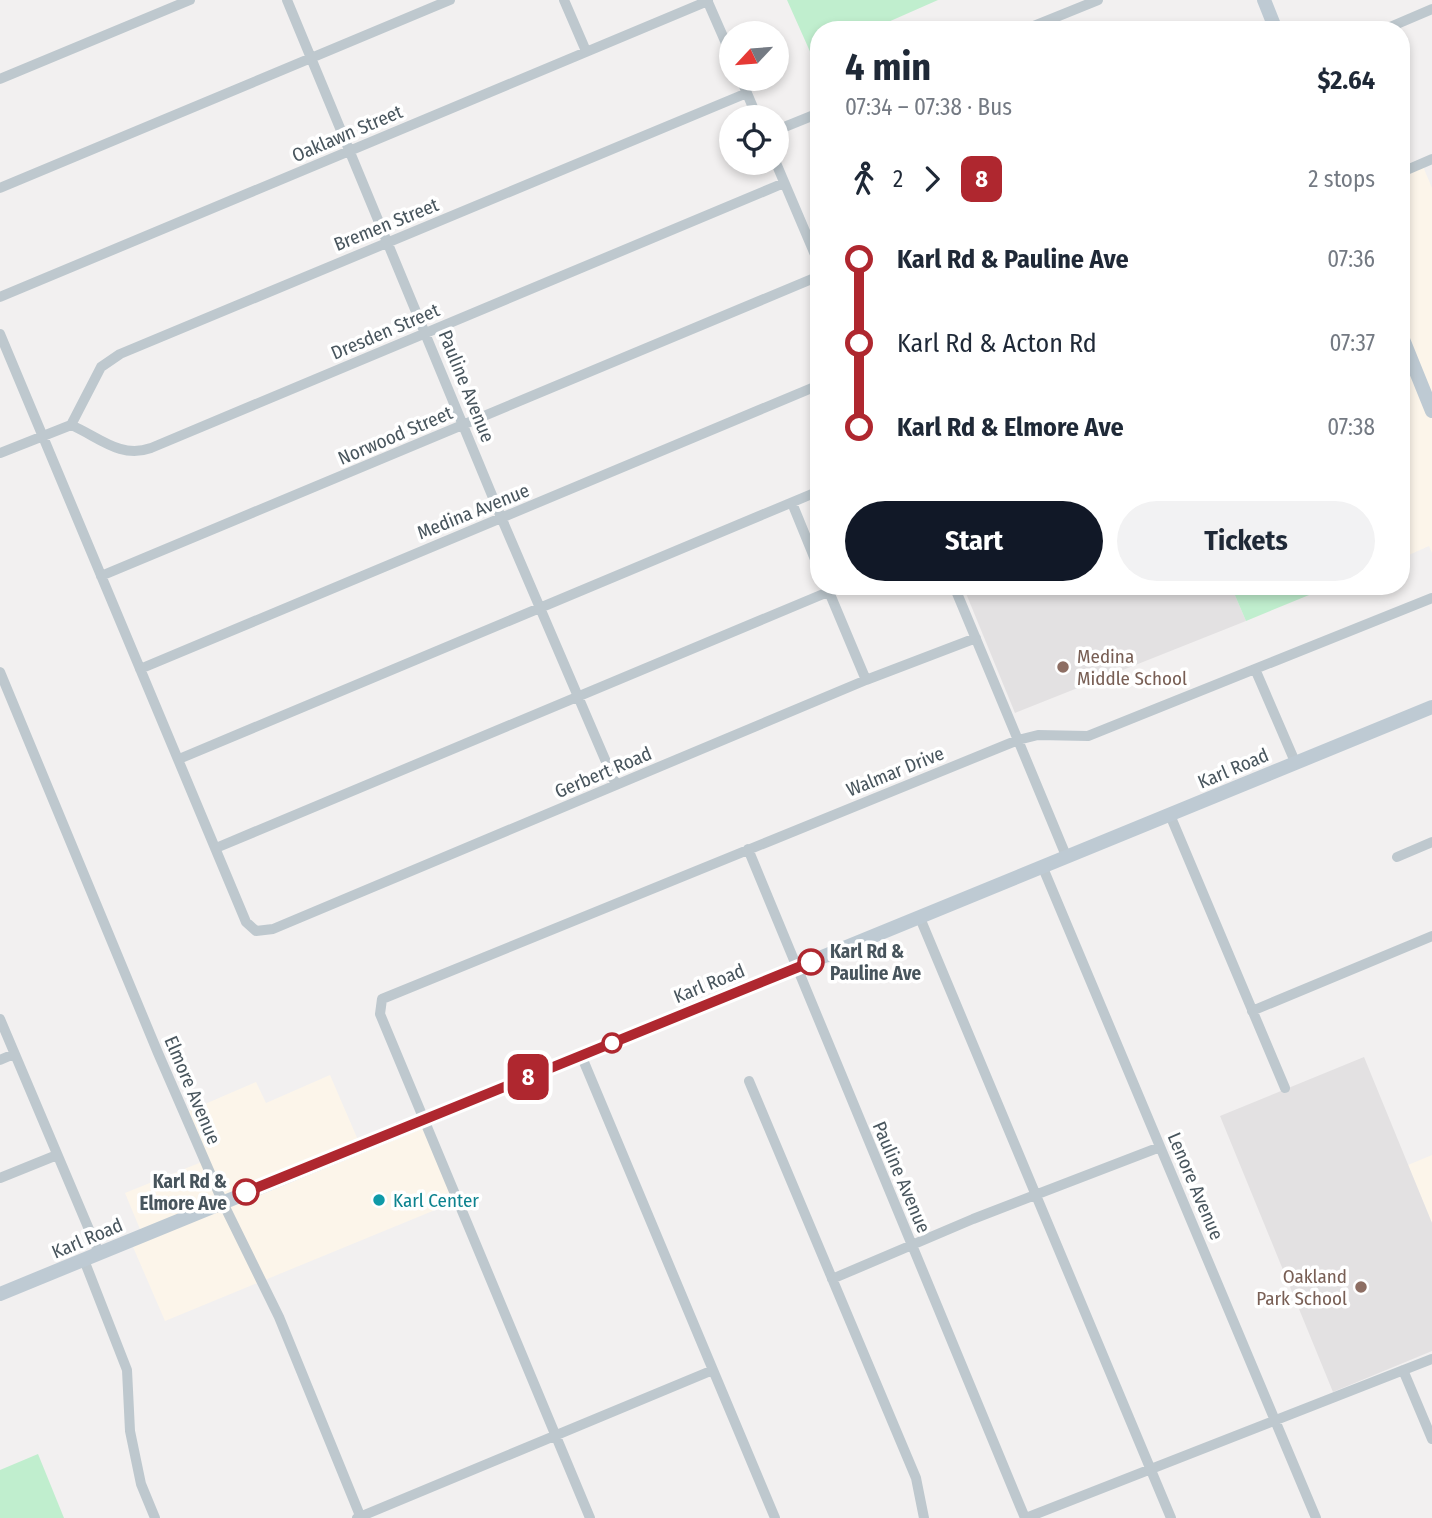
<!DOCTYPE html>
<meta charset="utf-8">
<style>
:root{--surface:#fff;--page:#f2f2f3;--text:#1f2937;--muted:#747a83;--accent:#111827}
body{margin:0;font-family:"Fira Sans Condensed",sans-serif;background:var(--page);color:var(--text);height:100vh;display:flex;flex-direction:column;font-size:26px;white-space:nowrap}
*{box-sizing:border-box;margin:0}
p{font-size:23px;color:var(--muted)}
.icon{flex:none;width:38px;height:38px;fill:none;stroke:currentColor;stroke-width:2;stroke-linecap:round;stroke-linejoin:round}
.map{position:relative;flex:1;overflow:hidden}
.side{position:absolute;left:810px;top:21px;width:600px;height:574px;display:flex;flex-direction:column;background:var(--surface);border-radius:28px;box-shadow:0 4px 10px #0003}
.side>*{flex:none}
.badge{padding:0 14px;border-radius:10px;font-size:24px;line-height:46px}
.needle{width:46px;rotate:244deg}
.tools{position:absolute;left:719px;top:21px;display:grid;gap:14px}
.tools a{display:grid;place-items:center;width:70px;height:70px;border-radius:50%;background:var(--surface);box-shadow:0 4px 10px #0003;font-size:35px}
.map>.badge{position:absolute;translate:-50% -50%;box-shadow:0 0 0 4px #fff}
.legs{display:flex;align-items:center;gap:10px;height:77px;padding:0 35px;font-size:23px}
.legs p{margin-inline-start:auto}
.summary{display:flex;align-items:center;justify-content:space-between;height:119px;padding:0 35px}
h1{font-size:38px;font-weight:700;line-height:52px}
.primary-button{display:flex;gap:14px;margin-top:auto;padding:14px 35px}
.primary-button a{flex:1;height:80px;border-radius:42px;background:var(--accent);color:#fff;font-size:28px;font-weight:700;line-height:80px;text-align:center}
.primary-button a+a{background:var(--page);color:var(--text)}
ul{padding:0 35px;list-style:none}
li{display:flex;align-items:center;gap:24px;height:84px;font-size:26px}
li i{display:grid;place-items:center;width:10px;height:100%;margin:0 9px;background:currentColor}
li i::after{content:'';width:18px;height:18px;margin:-9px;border:5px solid;border-radius:50%;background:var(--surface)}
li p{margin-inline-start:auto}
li:first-child i{background:linear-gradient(#0000 50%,currentColor 0)}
li:last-child i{background:linear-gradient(currentColor 50%,#0000 0)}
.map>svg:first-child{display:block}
.commercial{fill:#fcf5ea}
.education{fill:#e3e1e2}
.green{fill:#c0eece}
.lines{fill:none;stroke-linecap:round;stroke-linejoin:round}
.minor{stroke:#bec8ce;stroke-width:10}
.secondary{stroke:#becad3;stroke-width:14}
.line-1-casing{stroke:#fff;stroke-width:16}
.line-1{stroke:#af272f;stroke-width:10}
.education-dot{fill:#8d6e63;stroke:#fff;stroke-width:2.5}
.stop-1-dot{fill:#fff;stroke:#af272f;stroke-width:3.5}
.culture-dot{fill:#0f9aa8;stroke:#fff;stroke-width:2.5}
.labels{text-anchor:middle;stroke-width:7;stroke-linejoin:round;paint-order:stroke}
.street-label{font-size:19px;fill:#48555d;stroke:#fff}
.education-label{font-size:19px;fill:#785e54;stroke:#fff;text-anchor:start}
.stop-label{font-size:19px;font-weight:bold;fill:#48555d;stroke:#fff;text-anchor:start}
.culture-label{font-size:19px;fill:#0d838f;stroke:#fff;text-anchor:start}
</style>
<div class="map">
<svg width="1432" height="1518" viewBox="0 0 1432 1518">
<rect width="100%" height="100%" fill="#f2f0f0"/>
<path class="commercial" d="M1422 164 1432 188V553L1429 546 1402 558V172Z
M330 1075 361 1147 424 1120 457 1201 165 1321 130 1240 142 1234 125 1193 204 1161 184 1113 256 1082 266 1103Z
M1432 1155V1223L1408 1165Z"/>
<path class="education" d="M963 586H1231L1246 621 1015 713Z
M1364 1057 1432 1223V1351L1333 1392 1220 1116Z"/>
<path class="green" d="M787 0H938L870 30H819V52L812 56Z
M1231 586H1331L1246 621Z
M38 1454 64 1518H0V1470Z"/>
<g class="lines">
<path class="minor" d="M287 0 501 517 616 785
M564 0 586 51
M707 0 732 57
M1024 30 1098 0
M1383 30 1432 9
M0 79 190 0
M741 79 757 117
M777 130 819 113
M776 163 819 264
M1402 172 1432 159
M0 188 450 0
M0 297 708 1
M0 334 246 922 256 931 273 929 866 680 976 638
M71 425 101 367 120 354 747 93
M0 453 71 425C99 437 120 459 151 448L784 183
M792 503 819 569
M101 576 819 276
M954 586 1067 858
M827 587 866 680
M140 669 819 385
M1255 669 1296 764
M0 672 158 1053 224 1205 279 1317 361 1518
M179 759 819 491
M1170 815 1285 1088
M216 848 828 592
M748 849 1025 1518
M1397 857 1432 842
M1043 868 1316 1518
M920 918 1171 1518
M1252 1011 1432 936
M0 1019 99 1253
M581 1055 775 1518
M0 1060 14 1054
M749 1081 916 1478 924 1518
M0 1178 57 1155
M84 1260 127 1370 130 1431 141 1484 155 1518
M832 1279 973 1219 1160 1147
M1403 1370 1432 1439
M357 1518 713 1370
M590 1518 380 1014 382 999 1018 740 1038 735 1088 736 1432 598
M1026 1518 1432 1359"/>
<path class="secondary" d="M1264 0 1276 30
M1402 337 1432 411
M0 1294 1432 707"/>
</g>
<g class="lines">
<defs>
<path id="line-1" d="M246 1192 811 962"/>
</defs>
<use href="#line-1" class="line-1-casing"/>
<use href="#line-1" class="line-1"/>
</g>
<g class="education-dot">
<circle cx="1063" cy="667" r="7"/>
<circle cx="1361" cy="1287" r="7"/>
</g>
<g class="stop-1-dot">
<circle cx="811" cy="962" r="12"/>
<circle cx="612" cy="1043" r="9"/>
<circle cx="246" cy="1192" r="12"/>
</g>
<circle class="culture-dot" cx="379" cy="1200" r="7"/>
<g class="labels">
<g class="street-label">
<text transform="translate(347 133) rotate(-23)" y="7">Oaklawn Street</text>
<text transform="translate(386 224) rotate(-22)" y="7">Bremen Street</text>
<text transform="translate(385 331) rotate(-23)" y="7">Dresden Street</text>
<text transform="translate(467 386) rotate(68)" y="7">Pauline Avenue</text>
<text transform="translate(395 435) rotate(-23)" y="7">Norwood Street</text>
<text transform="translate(473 511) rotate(-22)" y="7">Medina Avenue</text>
<text transform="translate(1233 768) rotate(-23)" y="7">Karl Road</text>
<text transform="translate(895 771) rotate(-22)" y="7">Walmar Drive</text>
<text transform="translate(603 772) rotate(-23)" y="7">Gerbert Road</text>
<text transform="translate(709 983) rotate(-22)" y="7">Karl Road</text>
<text transform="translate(193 1090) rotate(67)" y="7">Elmore Avenue</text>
<text transform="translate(902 1177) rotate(67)" y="7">Pauline Avenue</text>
<text transform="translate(1196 1186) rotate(67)" y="7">Lenore Avenue</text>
<text transform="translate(87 1238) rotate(-23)" y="7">Karl Road</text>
</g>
<g class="education-label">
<text x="1077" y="663">Medina<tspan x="1077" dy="22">Middle School</tspan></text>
<text x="1347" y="1283" text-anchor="end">Oakland<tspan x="1347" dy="22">Park School</tspan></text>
</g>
<g class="stop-label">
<text x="830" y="958">Karl Rd &amp;<tspan x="830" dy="22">Pauline Ave</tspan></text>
<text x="227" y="1188" text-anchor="end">Karl Rd &amp;<tspan x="227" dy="22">Elmore Ave</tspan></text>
</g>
<g class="culture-label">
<text x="393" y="1207">Karl Center</text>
</g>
</g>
</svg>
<div class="tools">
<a><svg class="needle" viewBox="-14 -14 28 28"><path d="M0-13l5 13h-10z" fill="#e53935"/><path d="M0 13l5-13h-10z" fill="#747a83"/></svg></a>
<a><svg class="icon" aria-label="locate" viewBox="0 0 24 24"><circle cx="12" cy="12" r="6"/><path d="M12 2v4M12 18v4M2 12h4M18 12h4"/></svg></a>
</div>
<b class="badge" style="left:528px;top:1077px;background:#af272f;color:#fff">8</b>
<section class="side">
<div class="summary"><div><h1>4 min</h1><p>07:34 – 07:38 · Bus</p></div><b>$2.64</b></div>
<div class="legs"><svg class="icon" aria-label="walk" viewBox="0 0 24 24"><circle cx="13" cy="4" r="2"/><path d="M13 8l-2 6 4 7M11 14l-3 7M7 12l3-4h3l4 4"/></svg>2<svg class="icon" aria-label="forward" viewBox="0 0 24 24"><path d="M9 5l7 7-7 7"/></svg><b class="badge" style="background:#af272f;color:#fff">8</b><p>2 stops</p></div>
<ul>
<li><i style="color:#af272f"></i><b>Karl Rd &amp; Pauline Ave</b><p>07:36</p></li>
<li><i style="color:#af272f"></i><span>Karl Rd &amp; Acton Rd</span><p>07:37</p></li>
<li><i style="color:#af272f"></i><b>Karl Rd &amp; Elmore Ave</b><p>07:38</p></li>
</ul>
<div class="primary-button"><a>Start</a><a>Tickets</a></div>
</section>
</div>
